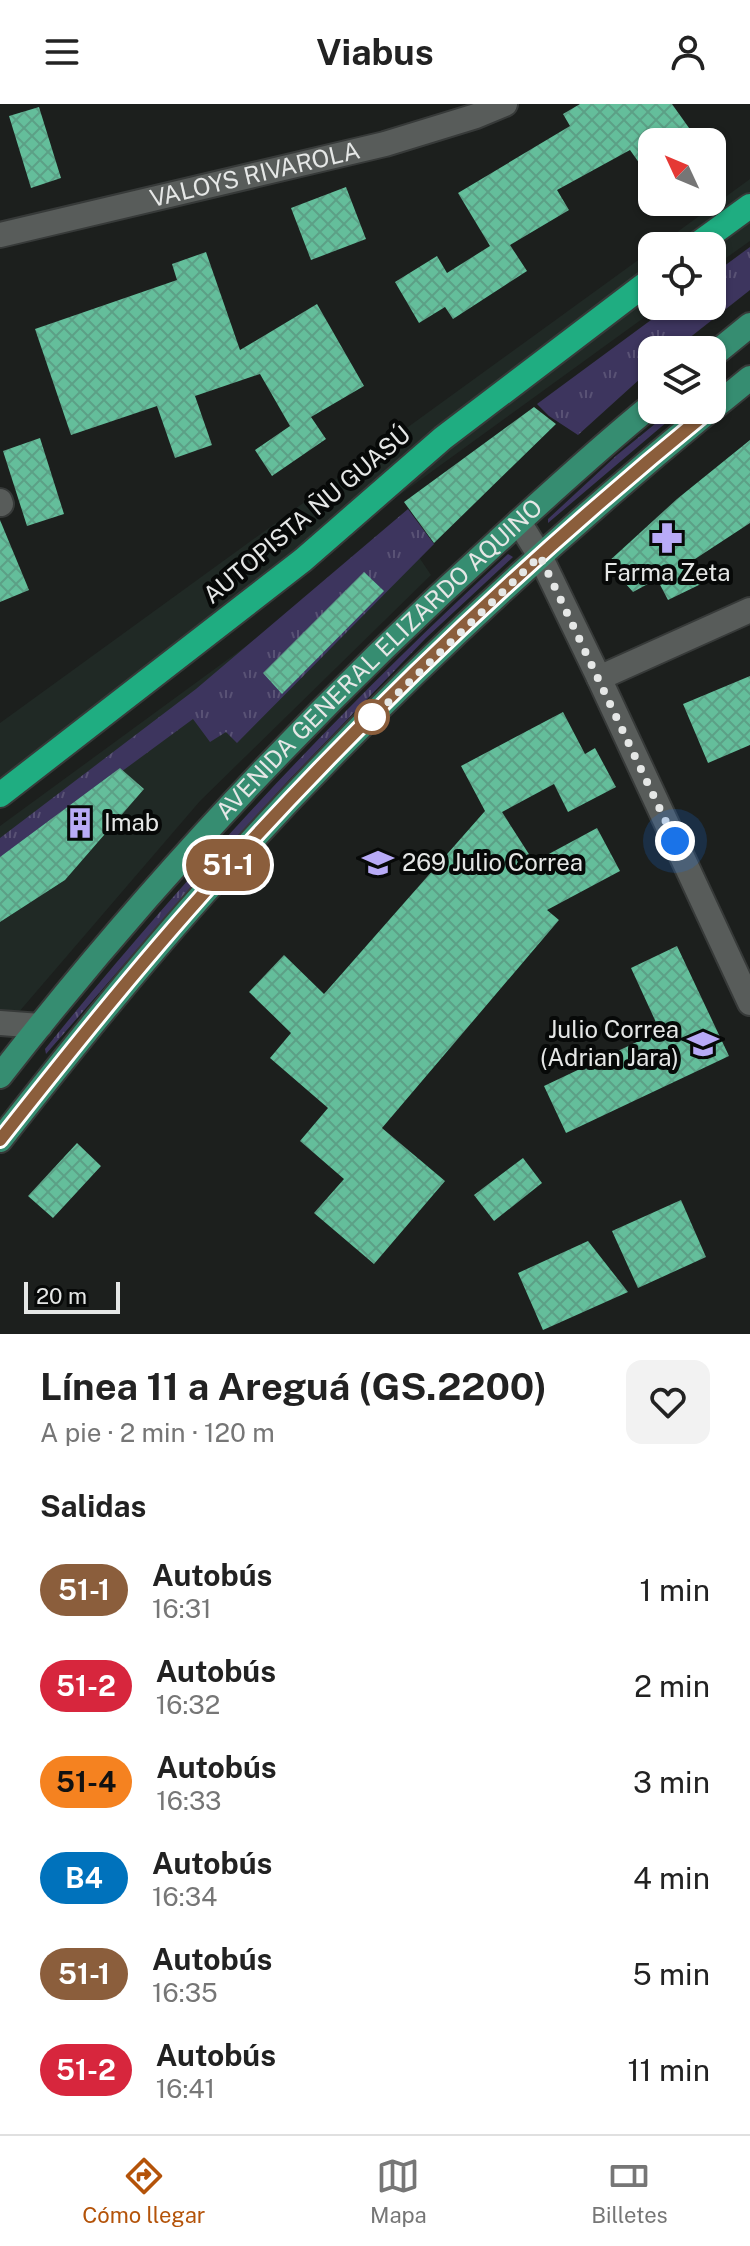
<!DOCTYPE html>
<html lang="es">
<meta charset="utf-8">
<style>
:root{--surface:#fff;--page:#f2f2f2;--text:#222;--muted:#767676;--line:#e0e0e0;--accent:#b45309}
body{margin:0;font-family:"Public Sans",sans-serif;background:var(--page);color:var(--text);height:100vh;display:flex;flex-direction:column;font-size:30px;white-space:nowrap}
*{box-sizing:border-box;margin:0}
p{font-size:26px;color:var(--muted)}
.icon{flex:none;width:44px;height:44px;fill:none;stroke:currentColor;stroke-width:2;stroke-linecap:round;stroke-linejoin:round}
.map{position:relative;height:1230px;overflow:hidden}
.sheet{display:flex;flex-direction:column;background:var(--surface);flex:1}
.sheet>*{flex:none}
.badge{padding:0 16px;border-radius:26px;font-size:28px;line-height:52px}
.needle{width:52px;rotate:314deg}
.controls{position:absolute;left:638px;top:24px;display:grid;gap:16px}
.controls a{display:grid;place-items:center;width:88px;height:88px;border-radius:16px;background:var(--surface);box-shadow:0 2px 6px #0004;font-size:40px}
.scale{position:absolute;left:24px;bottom:20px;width:96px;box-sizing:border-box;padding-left:8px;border:4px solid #e5e7e6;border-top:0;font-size:22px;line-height:28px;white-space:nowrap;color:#e5e7e6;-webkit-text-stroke:6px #070908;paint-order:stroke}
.you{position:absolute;width:40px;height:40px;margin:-20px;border:6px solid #fff;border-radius:50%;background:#1a73e8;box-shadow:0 0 0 12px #1a73e833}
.map>.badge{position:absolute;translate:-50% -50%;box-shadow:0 0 0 4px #fff}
h2{padding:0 40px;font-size:30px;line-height:72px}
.round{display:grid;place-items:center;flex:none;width:84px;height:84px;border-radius:16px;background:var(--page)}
.headline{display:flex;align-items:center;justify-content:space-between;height:136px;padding:0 40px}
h1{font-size:38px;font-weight:700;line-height:60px}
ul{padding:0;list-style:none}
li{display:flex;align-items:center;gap:24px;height:96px;padding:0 40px}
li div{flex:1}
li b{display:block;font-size:30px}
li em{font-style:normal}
li .badge{min-width:88px;font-weight:700;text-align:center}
header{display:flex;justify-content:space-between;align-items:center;height:104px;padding:0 40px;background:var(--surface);font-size:36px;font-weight:700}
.dock{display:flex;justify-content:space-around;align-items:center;height:112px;border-top:2px solid var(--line);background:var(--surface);font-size:22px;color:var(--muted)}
.dock a{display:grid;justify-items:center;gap:4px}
.dock .selected{color:var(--accent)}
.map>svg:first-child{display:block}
.built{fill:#202925}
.grass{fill:url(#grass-tufts)}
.building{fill:url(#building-cross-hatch)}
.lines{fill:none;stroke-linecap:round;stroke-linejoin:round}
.minor-casing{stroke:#373a39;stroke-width:28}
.major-casing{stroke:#373a39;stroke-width:28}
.highway-casing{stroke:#373a39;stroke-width:28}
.minor{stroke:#585c5a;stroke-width:24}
.major{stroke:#368d71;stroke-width:24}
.highway{stroke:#1fad81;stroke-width:24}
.line-casing{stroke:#fff;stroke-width:18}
.line{stroke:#8b5e3c;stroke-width:12}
.walk{stroke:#e5e7e6;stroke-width:8;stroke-dasharray:0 14.4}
.stop-dot{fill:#fff;stroke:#8b5e3c;stroke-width:4}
.labels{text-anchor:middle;stroke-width:8;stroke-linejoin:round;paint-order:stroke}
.street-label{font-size:24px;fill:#e5e7e6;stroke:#070908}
.poi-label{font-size:24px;fill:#e5e7e6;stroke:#070908;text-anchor:start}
</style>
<header><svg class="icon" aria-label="menu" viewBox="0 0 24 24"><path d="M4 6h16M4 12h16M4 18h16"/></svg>Viabus<svg class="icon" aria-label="person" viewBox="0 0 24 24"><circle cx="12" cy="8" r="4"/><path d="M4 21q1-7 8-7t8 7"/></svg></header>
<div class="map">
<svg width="750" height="1230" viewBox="0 0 750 1230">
<defs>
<pattern id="grass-tufts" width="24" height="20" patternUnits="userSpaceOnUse" patternTransform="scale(2)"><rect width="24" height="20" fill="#3d355e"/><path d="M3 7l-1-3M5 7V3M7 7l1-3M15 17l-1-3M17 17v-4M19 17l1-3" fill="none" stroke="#595275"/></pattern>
<pattern id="building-cross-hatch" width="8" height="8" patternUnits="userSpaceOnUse" patternTransform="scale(2)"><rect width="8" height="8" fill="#64be9b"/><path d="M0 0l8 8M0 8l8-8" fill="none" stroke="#5ca086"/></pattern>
</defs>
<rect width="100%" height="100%" fill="#1c1f1d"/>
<path class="built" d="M750 75V137L712 164V142H658Z
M652 146V202H660L0 681V619Z
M402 428 431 471 200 697 0 930V722Z"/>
<path class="grass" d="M750 143V186L674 246H652V264L578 331 549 312 537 300 670 202H712V171Z
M672 306H681L548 419V415L617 351Z
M408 405 434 440 237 639 226 628 210 638 193 615 0 757V734L196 585Z
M508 450 513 453 426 534 288 677 199 774 46 950 45 945C187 769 342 603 508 450Z"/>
<path class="building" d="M580 0H672L699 38H652V77L630 46 557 86 569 106 510 141 527 167 453 215 445 203 419 219 395 178 437 152 447 169 490 142 458 89 570 22 563 10Z
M39 3 61 74 31 84 9 12Z
M346 83 366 135 311 156 291 104Z
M206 148 240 246 317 200 364 282 311 313 326 335 272 372 255 346 290 322 260 270 195 292 212 341 175 354 157 302 71 331 35 225 177 176 172 160Z
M534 303 556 320 434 439 404 398Z
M40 334 64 410 27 422 3 347Z
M750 336V419L692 457 703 479 668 496 657 475 633 488 607 459 677 395Z
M0 416 29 486 0 498Z
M364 468 384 487 282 590 263 569Z
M750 572V641L708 659 683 600Z
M563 608 585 650 595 644 616 683 568 708 554 680 502 708 534 758 597 724 620 767 547 806 559 816 382 1024 445 1077 374 1160 314 1109 344 1075 300 1037 328 1004 270 954 291 929 249 888 284 851 324 890 485 707 461 662Z
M120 664 144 685 65 776 0 818V753Z
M677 842 729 952 566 1029 544 982 660 927 631 864Z
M77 1039 101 1062 53 1114 28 1092Z
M523 1054 542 1079 494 1117 474 1091Z
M681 1096 706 1153 638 1184 612 1127Z
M588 1137 628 1188 543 1226 518 1169Z"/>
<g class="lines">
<defs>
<g id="minor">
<path id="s1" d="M0 131 385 40 476 12 505 0"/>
<path d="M0 397 1 400"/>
<path d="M519 418 540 452 599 574 750 899"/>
<path d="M599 574 750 506"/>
<path d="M0 919 40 922"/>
</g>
<g id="major">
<path d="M712 252 750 221"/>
<path d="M712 305 750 274"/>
<path id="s2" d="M0 972C150 779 317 602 498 437 548 391 599 344 652 301"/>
<path d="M0 1036C74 942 151 846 232 758 379 596 541 445 710 306"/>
</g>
<path id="highway" d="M695 142 750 102
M0 691 303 456 443 334 652 175"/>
</defs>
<use href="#minor" class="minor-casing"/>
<use href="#major" class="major-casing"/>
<use href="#highway" class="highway-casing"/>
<use href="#minor" class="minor"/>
<use href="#major" class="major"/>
<use href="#highway" class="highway"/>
</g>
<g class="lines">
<defs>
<path id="line" d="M0 1036C74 942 151 846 232 758 379 596 541 444 710 306"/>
</defs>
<use href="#line" class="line-casing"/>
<use href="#line" class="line"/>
<path class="walk" d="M372 613 365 621 540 452 675 737"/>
</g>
<defs>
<symbol id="pharmacy-bare" viewBox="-9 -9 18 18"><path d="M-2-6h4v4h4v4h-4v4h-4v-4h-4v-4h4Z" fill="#b8abf7" stroke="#070908" stroke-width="2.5" paint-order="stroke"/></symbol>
<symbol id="building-bare" viewBox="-9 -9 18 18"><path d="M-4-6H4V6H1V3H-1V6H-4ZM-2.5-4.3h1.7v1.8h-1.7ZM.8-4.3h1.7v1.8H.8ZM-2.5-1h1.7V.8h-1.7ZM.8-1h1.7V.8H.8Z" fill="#b8abf7" stroke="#070908" stroke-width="2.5" paint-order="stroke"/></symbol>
<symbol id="school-bare" viewBox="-9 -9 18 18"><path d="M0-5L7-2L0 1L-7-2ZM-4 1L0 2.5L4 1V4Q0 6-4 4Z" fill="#b8abf7" stroke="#070908" stroke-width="2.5" paint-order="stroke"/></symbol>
</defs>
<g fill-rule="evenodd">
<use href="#pharmacy-bare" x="645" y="412" width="44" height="44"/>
<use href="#building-bare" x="58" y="697" width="44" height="44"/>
<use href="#school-bare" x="356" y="737" width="44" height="44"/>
<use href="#school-bare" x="681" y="918" width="44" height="44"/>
</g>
<circle class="stop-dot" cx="372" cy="613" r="16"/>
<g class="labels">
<g class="street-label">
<text dy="8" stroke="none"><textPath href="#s1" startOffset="262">VALOYS RIVAROLA</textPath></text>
<text transform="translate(307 411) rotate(-40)" y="8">AUTOPISTA ÑU GUASÚ</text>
<text dy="8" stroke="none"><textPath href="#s2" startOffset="564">AVENIDA GENERAL ELIZARDO AQUINO</textPath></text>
</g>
<g class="poi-label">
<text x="667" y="477" text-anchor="middle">Farma Zeta</text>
<text x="104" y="727">Imab</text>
<text x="402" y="767">269 Julio Correa</text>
<text x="679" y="934" text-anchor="end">Julio Correa<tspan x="679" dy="28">(Adrian Jara)</tspan></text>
</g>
</g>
</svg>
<div class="controls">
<a><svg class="needle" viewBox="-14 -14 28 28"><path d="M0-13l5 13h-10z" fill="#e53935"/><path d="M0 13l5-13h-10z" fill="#767676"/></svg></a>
<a><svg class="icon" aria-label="locate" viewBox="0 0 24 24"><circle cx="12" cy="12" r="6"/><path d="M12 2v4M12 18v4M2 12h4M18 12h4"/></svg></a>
<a><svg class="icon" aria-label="layers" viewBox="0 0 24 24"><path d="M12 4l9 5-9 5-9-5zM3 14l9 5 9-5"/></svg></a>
</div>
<div class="scale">20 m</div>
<div class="you" style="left:675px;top:737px"></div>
<b class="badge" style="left:228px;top:761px;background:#8b5e3c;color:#fff">51-1</b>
</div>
<section class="sheet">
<div class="headline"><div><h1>Línea 11 a Areguá (GS.2200)</h1><p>A pie · 2 min · 120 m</p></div><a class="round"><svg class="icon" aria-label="heart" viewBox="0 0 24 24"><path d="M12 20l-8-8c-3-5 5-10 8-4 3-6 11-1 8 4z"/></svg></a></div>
<h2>Salidas</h2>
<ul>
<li><span class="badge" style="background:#8b5e3c;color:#fff">51-1</span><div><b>Autobús</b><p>16:31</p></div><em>1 min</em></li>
<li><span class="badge" style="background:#d7263d;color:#fff">51-2</span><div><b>Autobús</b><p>16:32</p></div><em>2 min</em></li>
<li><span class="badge" style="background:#f58220;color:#111">51-4</span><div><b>Autobús</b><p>16:33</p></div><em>3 min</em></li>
<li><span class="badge" style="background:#0072bc;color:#fff">B4</span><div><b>Autobús</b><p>16:34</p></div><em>4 min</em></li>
<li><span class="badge" style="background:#8b5e3c;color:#fff">51-1</span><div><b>Autobús</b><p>16:35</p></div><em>5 min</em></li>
<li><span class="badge" style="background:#d7263d;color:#fff">51-2</span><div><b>Autobús</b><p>16:41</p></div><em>11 min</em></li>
</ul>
</section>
<nav class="dock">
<a class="selected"><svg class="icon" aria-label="directions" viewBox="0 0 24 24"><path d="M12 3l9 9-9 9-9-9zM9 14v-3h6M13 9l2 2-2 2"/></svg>Cómo llegar</a>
<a><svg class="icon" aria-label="map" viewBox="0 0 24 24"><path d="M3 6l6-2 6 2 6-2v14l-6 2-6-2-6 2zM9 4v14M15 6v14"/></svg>Mapa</a>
<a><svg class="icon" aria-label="tickets" viewBox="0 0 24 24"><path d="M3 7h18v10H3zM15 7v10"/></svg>Billetes</a>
</nav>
